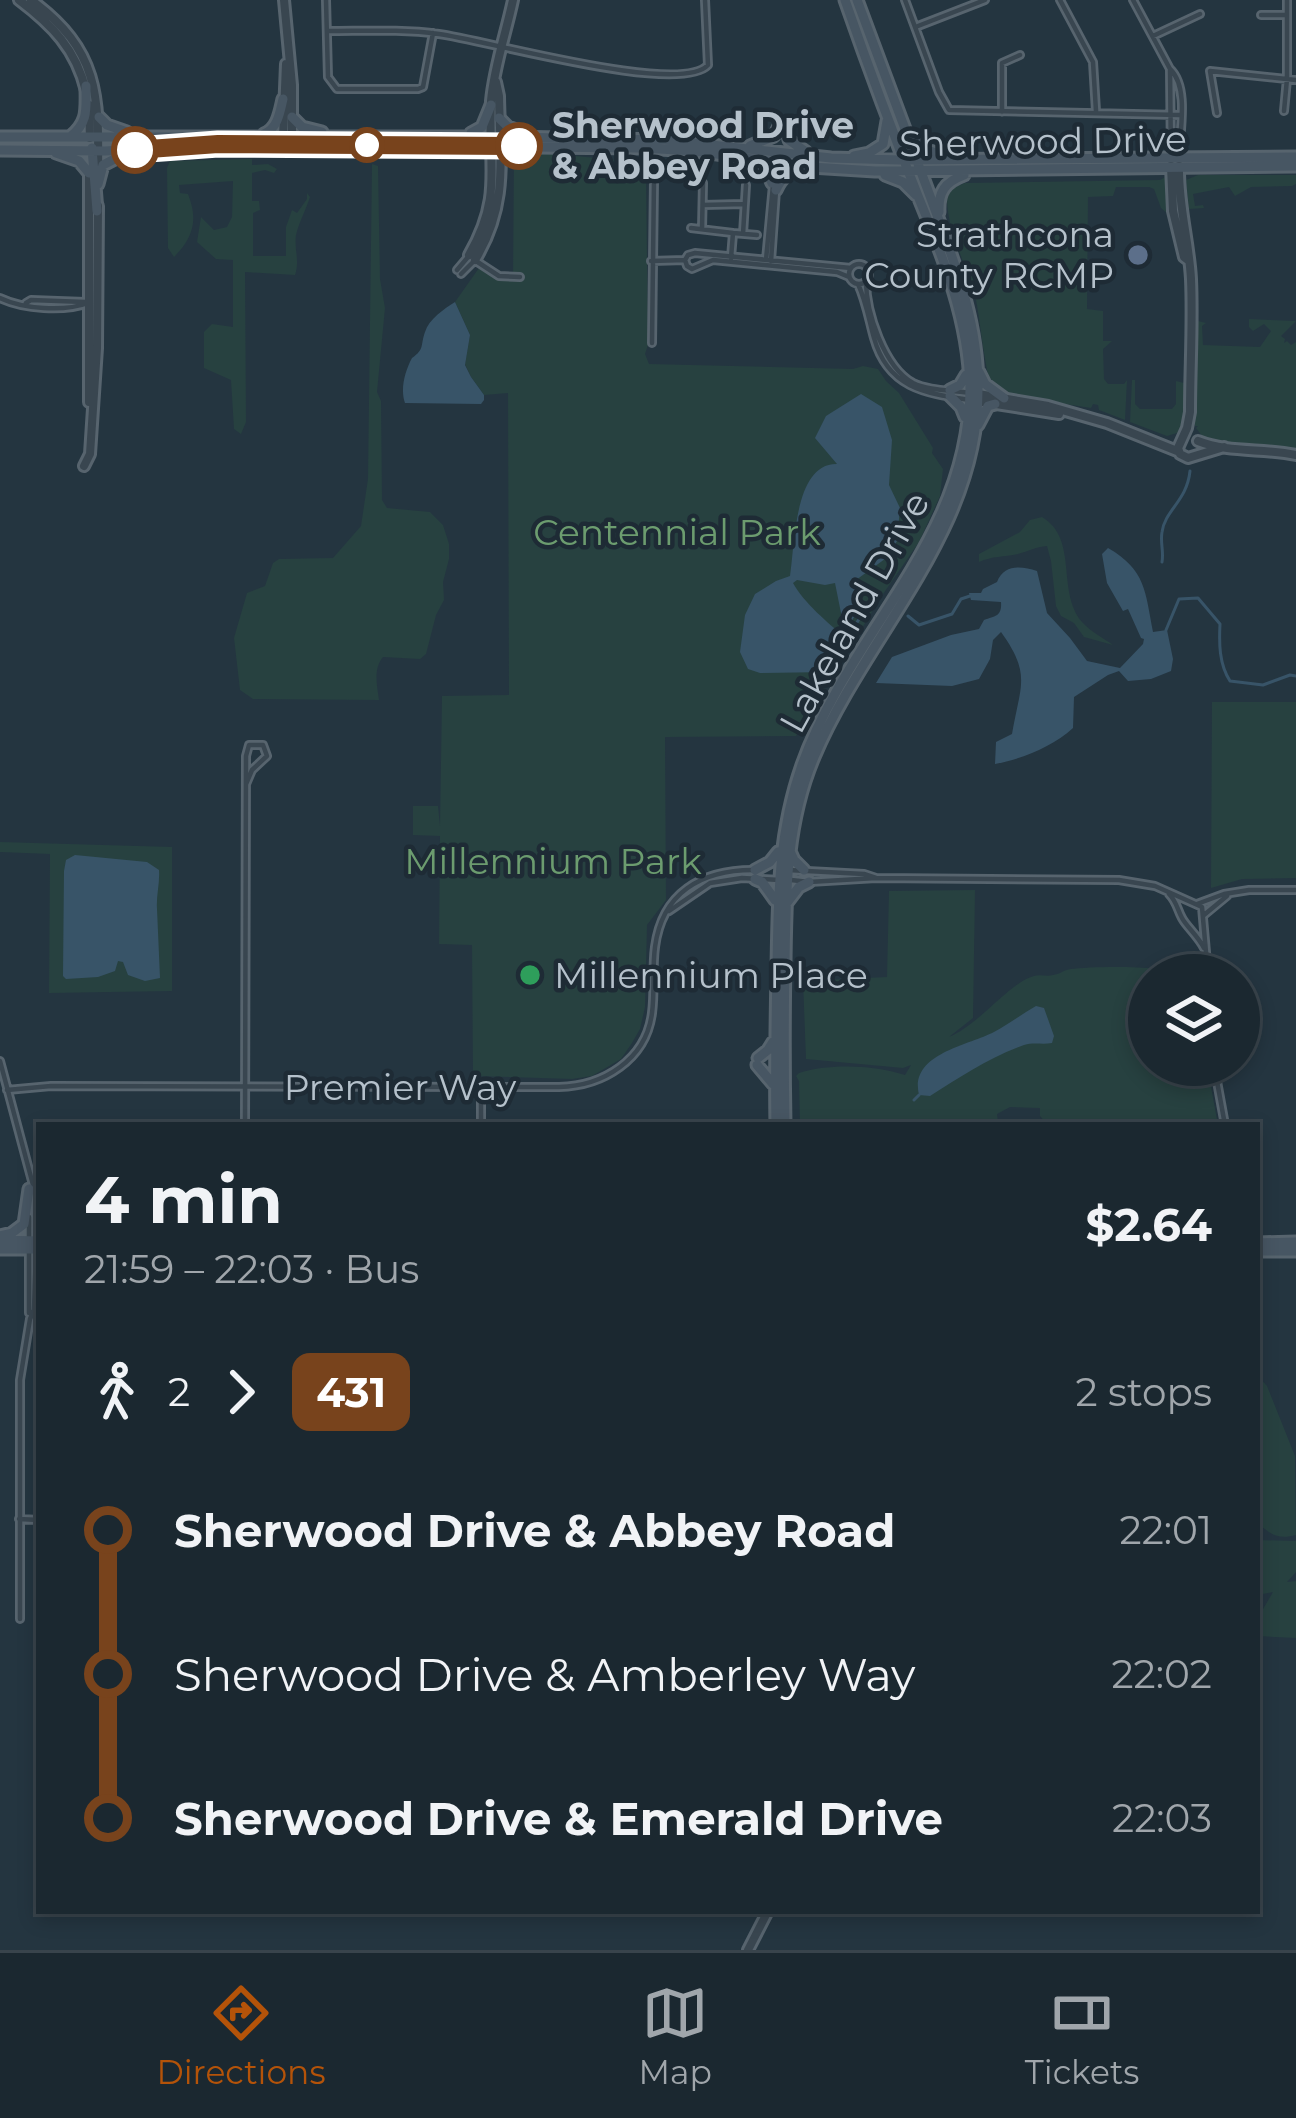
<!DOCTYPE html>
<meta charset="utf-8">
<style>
:root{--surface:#1b2830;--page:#243038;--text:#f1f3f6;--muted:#a0a6ab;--line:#39444c;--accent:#b45309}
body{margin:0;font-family:Montserrat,sans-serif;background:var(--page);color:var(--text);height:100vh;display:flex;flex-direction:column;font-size:45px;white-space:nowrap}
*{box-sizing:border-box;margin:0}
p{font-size:39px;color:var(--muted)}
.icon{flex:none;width:66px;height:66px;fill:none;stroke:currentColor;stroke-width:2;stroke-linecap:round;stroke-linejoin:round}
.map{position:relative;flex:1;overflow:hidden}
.drawer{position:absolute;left:36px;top:1122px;width:1224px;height:792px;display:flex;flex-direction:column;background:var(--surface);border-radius:0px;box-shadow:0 6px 18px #0003,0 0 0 3px var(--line)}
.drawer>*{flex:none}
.badge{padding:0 24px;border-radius:18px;font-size:42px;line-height:78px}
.controls{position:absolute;left:1128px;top:954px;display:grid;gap:24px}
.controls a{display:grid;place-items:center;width:132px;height:132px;border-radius:50%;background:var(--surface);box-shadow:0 6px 18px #0003,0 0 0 3px var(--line);font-size:60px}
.map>.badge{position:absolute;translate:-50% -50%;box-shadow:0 0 0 6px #fff}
.legs{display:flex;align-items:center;gap:18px;height:132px;padding:0 48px;font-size:39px}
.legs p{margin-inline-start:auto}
.head{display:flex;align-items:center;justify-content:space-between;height:204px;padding:0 48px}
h1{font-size:66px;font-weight:700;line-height:90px}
ul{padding:0 48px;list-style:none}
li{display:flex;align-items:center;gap:42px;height:144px;font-size:45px}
li i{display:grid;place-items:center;width:18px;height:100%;margin:0 15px;background:currentColor}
li i::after{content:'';width:30px;height:30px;margin:-15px;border:9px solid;border-radius:50%;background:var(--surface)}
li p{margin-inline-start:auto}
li:first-child i{background:linear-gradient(#0000 50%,currentColor 0)}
li:last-child i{background:linear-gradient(currentColor 50%,#0000 0)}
.dock{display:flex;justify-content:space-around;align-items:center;height:168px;border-top:3px solid var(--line);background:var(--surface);font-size:33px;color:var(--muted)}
.dock a{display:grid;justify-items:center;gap:6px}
.dock .active{color:var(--accent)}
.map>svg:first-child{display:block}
.green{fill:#274140}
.water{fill:#385468}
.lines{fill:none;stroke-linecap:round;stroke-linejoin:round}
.stream{stroke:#385468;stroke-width:3}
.minor-casing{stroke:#57646e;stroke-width:10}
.tertiary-casing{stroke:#57646e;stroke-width:14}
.secondary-casing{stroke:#57646e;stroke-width:15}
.minor{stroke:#394650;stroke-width:4.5}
.tertiary{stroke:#394650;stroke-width:8}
.secondary{stroke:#475663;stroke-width:9}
.line-1-casing{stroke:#fff;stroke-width:27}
.line-1{stroke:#78431c;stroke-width:18}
.stop-1-dot{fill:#fff;stroke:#78431c;stroke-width:6}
.service-dot{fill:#5c6f8a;stroke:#1e2b35;stroke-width:4.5}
.leisure-dot{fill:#2e9e5b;stroke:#1e2b35;stroke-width:4.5}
.labels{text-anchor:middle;stroke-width:9;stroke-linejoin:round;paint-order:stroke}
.stop-label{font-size:36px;font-weight:bold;fill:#b5c1cb;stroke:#1e2b35;text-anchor:start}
.street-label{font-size:36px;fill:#b5c1cb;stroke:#1e2b35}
.poi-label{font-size:36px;fill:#b5c1cb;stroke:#1e2b35;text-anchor:end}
.park-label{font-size:36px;fill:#6c9c6f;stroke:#1e2b35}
</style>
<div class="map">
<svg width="1296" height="1950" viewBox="0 0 1296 1950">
<rect width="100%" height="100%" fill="#243540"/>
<path class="green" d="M514 150 648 163 652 170 643 172 646 174 648 345 645 354 649 364 853 369 863 366 878 369 886 381 899 393 933 448 932 453 943 469 940 496 919 542 881 597 796 736 665 737 666 900 647 925 645 1007 640 1029 632 1043 621 1059 592 1076 572 1079 473 1076 472 945 439 944 440 836 413 835V806H438L440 826 442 696 509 695 508 393 484 395 471 377 465 364 470 335 455 302 479 268 499 280 513 281Z
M252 159V165L268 164 277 169 274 173 265 170 252 173V201H259L260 210 253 213V256H286V227L292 210 297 213 307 199V193L310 197C306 210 299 222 296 235 294 250 300 260 295 275L245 272 246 422 241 434 234 429 231 380 204 368V332L212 324 233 327V260L216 259 197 242 201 217 214 230 227 227 232 217 233 181 179 185 180 193 188 194C198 219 194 237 174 257L168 248 167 168 170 161Z
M372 164 378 166 380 279 385 308 377 392 381 401 382 500 387 508 430 512 443 525 449 544V559L443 582 444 600 436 615 426 654 420 659 383 657C373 669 377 685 379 700L253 699 240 690 234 638 247 593 265 586 273 563 279 559 333 558 361 526 368 479Z
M1198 175H1296V184L1292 186 1251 187 1235 196 1229 187 1193 194 1195 206 1203 205 1204 208 1189 209 1186 180Z
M1167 176 1171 212 1168 214 1161 208 1154 189 1149 187H1116L1113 196 1088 197 1087 309 1103 311V341H1112L1103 349 1104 379 1108 384H1124L1127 380 1125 420 1099 410 1098 405 1093 404 1091 408C1071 404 1002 398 991 383 986 377 979 313 976 300 968 267 942 222 948 190L965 183 1160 180Z
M1249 319 1296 321 1281 336 1285 339 1284 343 1287 341 1291 345 1296 342V451L1256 444H1215L1206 441 1196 428 1198 426H1195L1193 326 1197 325 1198 321 1206 323 1202 326 1203 345 1260 347 1271 331 1264 324 1253 331 1249 327Z
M1132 380H1135V404L1140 409H1172L1176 404V381L1184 383 1186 426 1182 425 1177 433 1167 436 1130 422Z
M1042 517C1079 539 1056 591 1082 622 1090 631 1103 638 1113 645L1084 637 1074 623 1061 616 1056 606 1051 561 1047 546C1035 547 1029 551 1018 554 1004 557 992 556 979 562V554L1020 532 1030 520Z
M1212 702H1296V878L1242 879 1211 888Z
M0 842 172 847V991L49 993 50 854 0 852Z
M975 890 973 1018 949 1037C980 1024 1010 982 1034 976 1040 974 1047 977 1053 975 1064 973 1060 971 1071 969 1093 966 1169 965 1185 975H1149V1065H1207L1218 1125H1048L1040 1116V1108L1010 1107 997 1114 998 1123 989 1124V1119L969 1125H800L799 1081 796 1076 799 1073C828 1063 876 1065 905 1075L911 1065 903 1068 806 1059 803 981 887 977 889 891Z
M1257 1375 1267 1386 1295 1456 1296 1535C1277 1540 1271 1534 1257 1523Z
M1257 1540 1296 1541V1572L1287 1582 1296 1581V1638L1257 1636 1259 1616 1273 1592 1257 1595Z"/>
<path class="water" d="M455 302 470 335 465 365 471 377 484 395V400L481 404 405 403C400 389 405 371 412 358 425 349 420 346 425 332 429 319 444 309 455 302Z
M861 394 882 407 892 440 889 485 900 508 897 541 889 556 856 580V614L851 622 843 623 835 583 825 585 797 580 793 583C804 603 828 623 846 638L850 637 829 672 760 673 748 669 740 652 745 615 755 594 776 581 790 576C795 545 794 463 837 464L815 438 826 416Z
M1108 548C1146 570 1145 591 1153 632L1167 630 1173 659 1171 671 1151 679 1128 681 1119 671 1108 675 1074 697 1073 728C1052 747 1022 759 995 764L996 742 1012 734C1020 686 1032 675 1001 632L993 640 990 659 979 679 952 686 876 683 892 657 951 635 979 629 984 620C996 616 1002 616 1001 602L971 600 969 593H981L983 589 997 582C1004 564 1021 566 1037 571L1047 613 1070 638 1087 661 1120 668 1143 644 1144 639 1141 638 1128 609 1123 611 1107 583 1102 554Z
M75 855 147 862 159 870C160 883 156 896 157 909 158 932 159 955 160 978L145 981 128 975 123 962 118 961 115 971 98 977 66 979 63 976 64 871 66 860Z
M1036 1006 1044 1008 1054 1036 1052 1043C1042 1045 1034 1042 1024 1045 990 1057 960 1077 930 1096L919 1095C909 1054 967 1046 994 1032 1009 1024 1022 1014 1036 1006Z"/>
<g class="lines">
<path class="stream" d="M1162 562C1164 551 1160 543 1162 532 1165 510 1187 501 1190 471
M908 616 919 625 952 614 961 599 970 596
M848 623 856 624 871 600 877 602
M1166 630 1179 599 1198 598 1220 624C1219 643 1219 664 1230 681L1263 685 1290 675 1296 676
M914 1100 919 1095"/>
<defs>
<path id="minor" d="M326 0 328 77 337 89H418L423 87 433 33
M905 0 939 92 949 110 1180 115
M1060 0 1093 62 1096 111
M1133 0 1170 69C1189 87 1180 130 1179 155
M1261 15H1287
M918 26 985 0
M328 31C365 31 402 29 439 34 485 40 680 96 708 65L705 0
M1153 36 1200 14
M1170 69 1171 159
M1284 111 1287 79V0
M1002 112V63L1020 55
M1217 113 1210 71 1296 80
M703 205 744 204
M691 228 733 233 731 258
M702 229 703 183
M733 233 757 235
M743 234 746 185
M685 260 687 266 692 269 713 260 837 272 849 277
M766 260 775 164
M476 261 499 276 520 277
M651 261 685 260 688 255 695 253 851 268
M771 261 776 190 780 165
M849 274a10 10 0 1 1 20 0a10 10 0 1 1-20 0Z
M457 270 468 257
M461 274 474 261
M866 281C866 312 884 367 913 383 929 391 952 390 970 393
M858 284C866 301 869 320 874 338 888 388 924 393 970 400
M0 298C23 309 64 312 88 303
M26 303 31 300 85 302
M652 343 654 180
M788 870 864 874 876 878
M791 880 809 882 876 878 1119 880 1155 886 1202 907 1208 975
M1169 894C1177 902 1177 909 1182 918 1186 926 1198 936 1204 948
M1197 904 1224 894 1249 890H1296
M669 911 710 883 742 878 780 880
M1204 915 1227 896
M0 1061 36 1196 37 1237
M1214 1065 1225 1125
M481 1089V1125
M7 1090 51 1086 559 1087C603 1086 646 1060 652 1013 655 991 652 969 655 947 662 893 701 870 753 870
M245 1125 246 756 249 745H263L267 756 252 770 246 784
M29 1242V1217
M29 1253V1313
M19 1519 39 1520
M20 1619V1380L30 1319 34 1310 36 1249"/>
<path id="tertiary" d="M19 0C52 25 76 49 86 91
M31 0C99 50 99 95 98 173
M284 0 292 85V142
M89 105 90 138
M283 138 286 64
M1171 166 1173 211 1184 257 1188 260
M1179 166C1178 205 1189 241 1191 279 1193 323 1190 368 1190 412L1187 428 1178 448 1180 454 1188 458 1224 447
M469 255C504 195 487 163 491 101 494 67 506 33 513 0
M475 260C509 204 500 158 499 96L496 82
M978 394 1048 406 1107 423 1177 451
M977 401 1059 414
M89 402V171
M1198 441C1228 453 1264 448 1296 455
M84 466 90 454 97 348 98 206
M748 1950 768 1911"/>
<path id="secondary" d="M99 117 107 125 127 132
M292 117 302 127 322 132
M499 118 508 127 526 133
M787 128 789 140 806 152
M471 133 482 127 491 105
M264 134C278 128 280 112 283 99
M908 135 925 149 945 157
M0 137H506L665 140 831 158 900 160 1296 157
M70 137C89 122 86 109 86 86
M750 146 774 136 781 122
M92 148 97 211
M0 150 105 151 235 144 642 148 695 151 811 167 875 171 1296 166
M56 153 79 161 89 173
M854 156 869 153 883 144 887 121
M753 163 767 171 772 183
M885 175 903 182 916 195
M98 184 103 165 124 154
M776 190C782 176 789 172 803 170
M939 212C938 192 945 182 964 175
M979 372 985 384 1004 398
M950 390 960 385 966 375
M950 396 961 407 965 417
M978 425 988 406 995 404
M789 849 794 860 804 870
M755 870 770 862 778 852
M755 879 762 882 775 900
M786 904 799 887 809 882
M758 1058 768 1050 773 1042
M757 1065 773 1084
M776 1125C775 1074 776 1022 777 971 778 900 778 833 802 765 849 632 970 539 970 388 969 320 943 257 918 196 892 131 868 66 845 0
M785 1125C784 1070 784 1016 785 962 786 891 786 823 814 757 867 632 979 532 978 388 978 319 953 259 930 196 906 130 881 65 857 0
M0 1236 12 1233 24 1224 29 1189
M0 1240 39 1241
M1257 1243 1296 1242
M0 1249H39
M1257 1251H1296"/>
</defs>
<use href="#minor" class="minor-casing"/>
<use href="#tertiary" class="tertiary-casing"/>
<use href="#secondary" class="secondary-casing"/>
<use href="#minor" class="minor"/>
<use href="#tertiary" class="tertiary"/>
<use href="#secondary" class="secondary"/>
</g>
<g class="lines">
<defs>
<path id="line-1" d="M135 150 218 144 519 146"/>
</defs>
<use href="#line-1" class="line-1-casing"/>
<use href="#line-1" class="line-1"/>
</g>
<g class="stop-1-dot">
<circle cx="367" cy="145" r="15"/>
<circle cx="519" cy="146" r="21"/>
<circle cx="135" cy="150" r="21"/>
</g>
<circle class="service-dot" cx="1138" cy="255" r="12"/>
<circle class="leisure-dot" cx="530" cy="975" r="12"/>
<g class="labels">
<g class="stop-label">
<text x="552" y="138">Sherwood Drive<tspan x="552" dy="41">&amp; Abbey Road</tspan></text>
</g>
<g class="street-label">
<text transform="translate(1043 141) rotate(-1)" y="13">Sherwood Drive</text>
<text transform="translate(854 612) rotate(-61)" y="13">Lakeland Drive</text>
<text x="400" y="1100">Premier Way</text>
</g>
<g class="poi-label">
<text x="1114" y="247">Strathcona<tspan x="1114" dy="41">County RCMP</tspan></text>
<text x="554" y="988" text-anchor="start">Millennium Place</text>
</g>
<g class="park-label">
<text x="677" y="545">Centennial Park</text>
<text x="553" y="874">Millennium Park</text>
</g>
</g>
</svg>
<div class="controls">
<a><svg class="icon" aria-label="layers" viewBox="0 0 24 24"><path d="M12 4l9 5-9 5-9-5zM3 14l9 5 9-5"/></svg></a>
</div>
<section class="drawer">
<div class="head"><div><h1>4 min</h1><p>21:59 – 22:03 · Bus</p></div><b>$2.64</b></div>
<div class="legs"><svg class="icon" aria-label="walk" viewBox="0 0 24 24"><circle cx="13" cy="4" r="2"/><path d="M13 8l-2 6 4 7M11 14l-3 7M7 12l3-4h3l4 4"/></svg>2<svg class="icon" aria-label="forward" viewBox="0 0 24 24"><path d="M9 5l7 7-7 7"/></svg><b class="badge" style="background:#78431c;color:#fff">431</b><p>2 stops</p></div>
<ul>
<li><i style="color:#78431c"></i><b>Sherwood Drive &amp; Abbey Road</b><p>22:01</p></li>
<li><i style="color:#78431c"></i><span>Sherwood Drive &amp; Amberley Way</span><p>22:02</p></li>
<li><i style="color:#78431c"></i><b>Sherwood Drive &amp; Emerald Drive</b><p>22:03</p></li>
</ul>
</section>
</div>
<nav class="dock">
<a class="active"><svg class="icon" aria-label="directions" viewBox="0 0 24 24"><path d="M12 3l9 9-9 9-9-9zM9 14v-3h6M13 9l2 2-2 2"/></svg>Directions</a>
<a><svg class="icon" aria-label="map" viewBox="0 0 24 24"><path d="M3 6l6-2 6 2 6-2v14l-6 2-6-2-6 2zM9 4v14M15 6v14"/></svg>Map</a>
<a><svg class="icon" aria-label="tickets" viewBox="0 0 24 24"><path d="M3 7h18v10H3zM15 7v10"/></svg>Tickets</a>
</nav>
